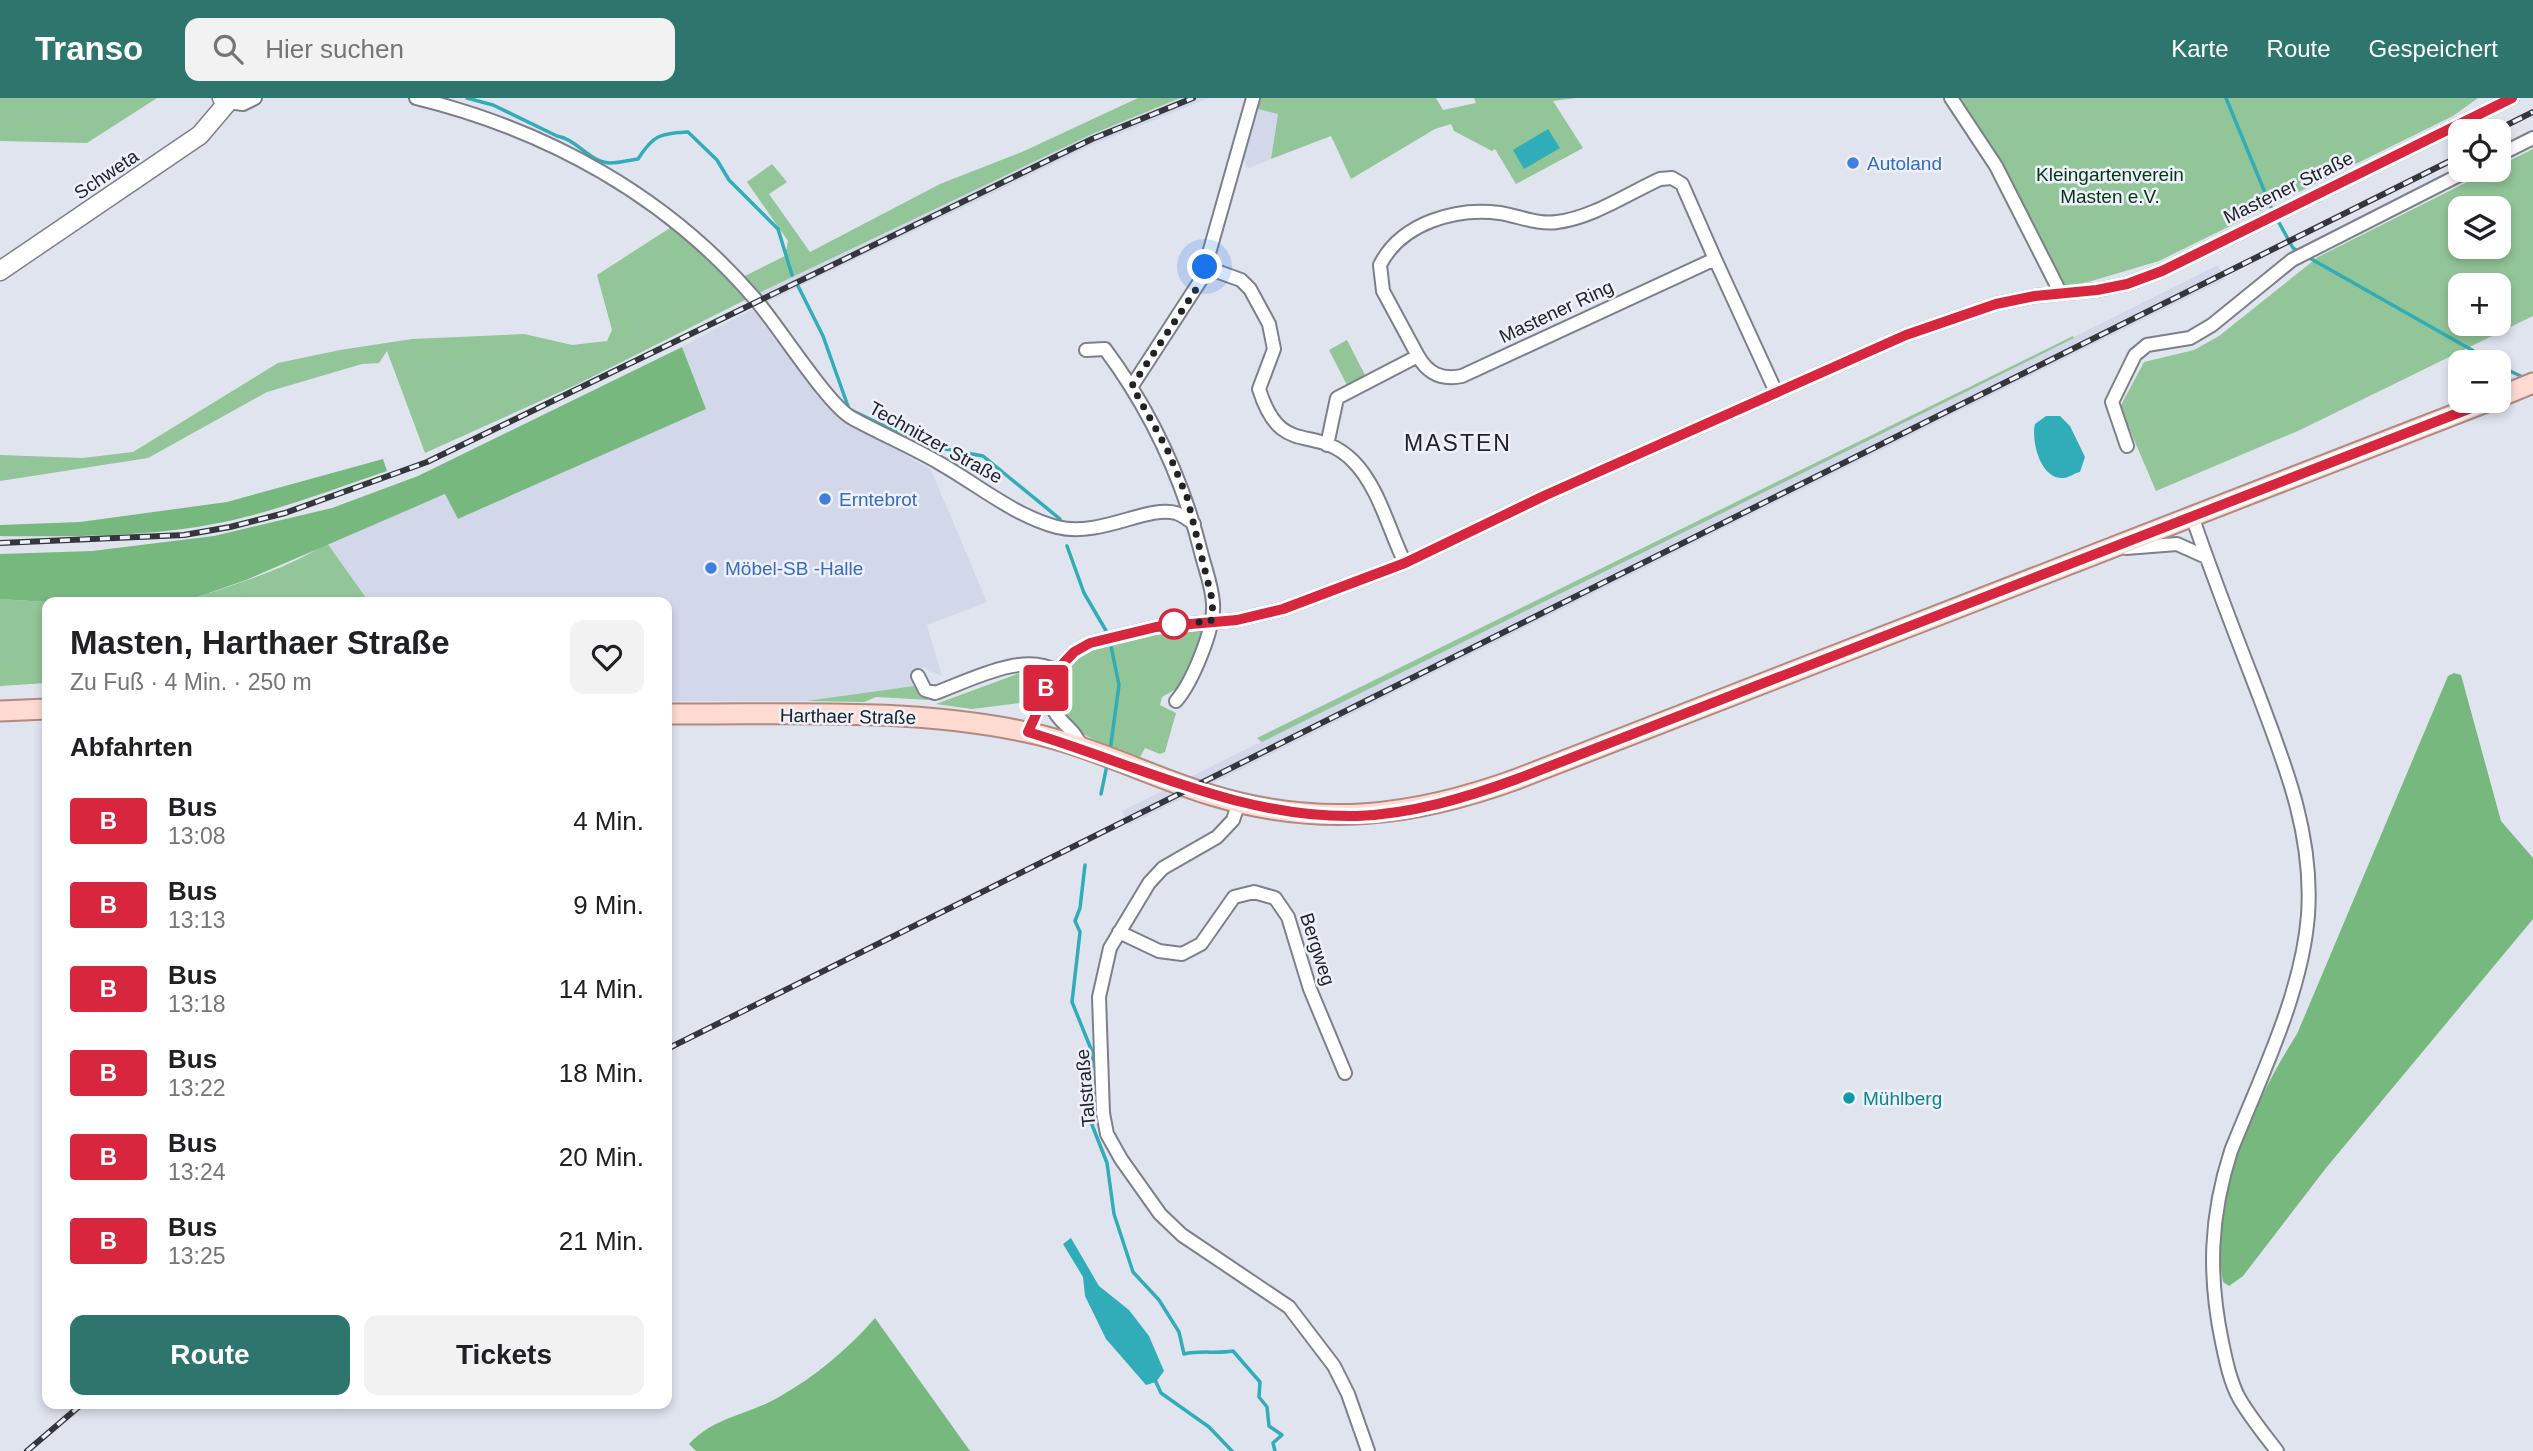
<!DOCTYPE html>
<html lang="de">
<meta charset="utf-8">
<style>
:root{--surface:#fff;--page:#f2f2f2;--text:#202124;--muted:#757577;--accent:#2d756d}
body{margin:0;font-family:Arial,sans-serif;background:var(--page);color:var(--text);height:100vh;display:flex;flex-direction:column;font-size:26px;white-space:nowrap}
*{box-sizing:border-box;margin:0}
p{font-size:23px;color:var(--muted)}
.icon{flex:none;width:38px;height:38px;fill:none;stroke:currentColor;stroke-width:2;stroke-linecap:round;stroke-linejoin:round}
.map{position:relative;flex:1;overflow:hidden}
.details{position:absolute;left:42px;top:499px;width:630px;height:812px;display:flex;flex-direction:column;background:var(--surface);border-radius:14px;box-shadow:0 4px 10px #0003}
.details>*{flex:none}
.badge{padding:0 14px;border-radius:5px;font-size:24px;line-height:46px}
.controls{position:absolute;left:2448px;top:21px;display:grid;gap:14px}
.controls a{display:grid;place-items:center;width:63px;height:63px;border-radius:14px;background:var(--surface);box-shadow:0 4px 10px #0003;font-size:35px}
.you{position:absolute;width:35px;height:35px;margin:-18px;border:5px solid #fff;border-radius:50%;background:#1a73e8;box-shadow:0 0 0 10px #1a73e833}
.map>.badge{position:absolute;translate:-50% -50%;box-shadow:0 0 0 4px #fff}
h2{padding:0 28px;font-size:26px;line-height:63px}
.round{display:grid;place-items:center;flex:none;width:74px;height:74px;border-radius:14px;background:var(--page)}
.overview{display:flex;align-items:center;justify-content:space-between;height:119px;padding:0 28px}
h1{font-size:33px;font-weight:800;line-height:52px}
.action{display:flex;gap:14px;margin-top:auto;padding:14px 28px}
.action a{flex:1;height:80px;border-radius:14px;background:var(--accent);color:#fff;font-size:28px;font-weight:800;line-height:80px;text-align:center}
.action a+a{background:var(--page);color:var(--text)}
ul{padding:0;list-style:none}
li{display:flex;align-items:center;gap:21px;height:84px;padding:0 28px}
li div{flex:1}
li b{display:block;font-size:26px}
li em{font-style:normal}
li .badge{min-width:77px;font-weight:700;text-align:center}
header{display:flex;align-items:center;gap:42px;box-sizing:border-box;height:98px;padding:0 35px;background:var(--accent);color:#fff}
header strong{font-size:33px}
nav{display:flex;gap:38px;margin-inline-start:auto;font-size:24px}
.search{width:490px;height:63px;background:var(--page);display:flex;align-items:center;gap:18px;box-sizing:border-box;padding:0 24px;border-radius:14px;color:var(--muted);font-size:26px}
.map>svg:first-child{display:block}
.built{fill:#d2d8ea}
.green{fill:#92c597;fill-rule:evenodd}
.forest{fill:#77b87f}
.water{fill:#30adb8}
.lines{fill:none;stroke-linecap:round;stroke-linejoin:round}
.stream{stroke:#30adb8;stroke-width:3.5}
.street-casing{stroke:#7d808a;stroke-width:16}
.secondary-casing{stroke:#7d808a;stroke-width:21}
.primary-casing{stroke:#b08a81;stroke-width:23}
.street{stroke:#fff;stroke-width:12}
.secondary{stroke:#fff;stroke-width:18}
.primary{stroke:#fedad0;stroke-width:19}
.rail-casing{stroke:#35363b;stroke-width:6}
.rail{stroke:#eef1fc;stroke-width:3.5;stroke-dasharray:10;stroke-linecap:butt}
.line-casing{stroke:#fff;stroke-width:16}
.line{stroke:#d7263d;stroke-width:10}
.walk{stroke:#222327;stroke-width:7;stroke-dasharray:0 12.6}
.shop-dot{fill:#3f7fe0;stroke:#eef1fc;stroke-width:2.5}
.stop-dot{fill:#fff;stroke:#d7263d;stroke-width:3.5}
.culture-dot{fill:#0f9aa8;stroke:#eef1fc;stroke-width:2.5}
.labels{text-anchor:middle;stroke-width:5;stroke-linejoin:round;paint-order:stroke}
.shop-label{font-size:19px;fill:#366cbe;stroke:#eef1fc;text-anchor:start}
.street-label{font-size:19px;fill:#222327;stroke:#eef1fc}
.park-label{font-size:19px;fill:#043510;stroke:#eef1fc}
.culture-label{font-size:19px;fill:#0d838f;stroke:#eef1fc;text-anchor:start}
.quarter-label{font-size:23px;letter-spacing:2px;fill:#222327;stroke:#eef1fc}
</style>
<header>
<strong>Transo</strong>
<div class="search"><svg class="icon" aria-label="search" viewBox="0 0 24 24"><circle cx="10" cy="10" r="6"/><path d="M15 15l6 6"/></svg>Hier suchen</div>
<nav><a>Karte</a><a>Route</a><a>Gespeichert</a></nav>
</header>
<div class="map">
<svg width="2533" height="1353" viewBox="0 0 2533 1353">
<rect width="100%" height="100%" fill="#e0e4ef"/>
<path class="built" d="M1180 0H1209L1095 46 755 210 840 318 931 372 987 504 927 527 942 578 928 573 925 569 910 575 914 588 806 603H667V504H369L327 445 446 396 459 421 706 310 682 249 754 210 747 201 1090 37Z
M1254 10 1278 15 1271 61 1247 71 1242 56Z
M2218 167 2225 181 1129 727 1122 713Z"/>
<path class="green" d="M0 0H157L87 45 0 43Z
M1138 0H1180L1090 37 757 196 743 179 785 158 788 143 747 84 772 66 787 84 769 96 810 154 940 86 1022 54Z
M1261 0H1436L1443 12 1476 5 1474 0H1576L1553 3 1583 50 1516 86 1495 51 1492 53 1454 33 1451 26 1435 31 1351 81 1331 38 1271 61 1278 16 1254 10Z
M1954 0H2478L2453 18 2159 163 2088 184 2065 188 1997 65Z
M2533 51V218L2300 332 2156 393 2120 309 2144 264 2194 252 2219 238 2318 159 2491 72H2499V68ZM2460 110H2499V149H2460ZM2460 187H2499V226H2460Z
M673 128 747 201 578 286 425 355 387 253 379 265 362 266 267 294 148 360 0 383V357L82 360 133 354 278 265 340 252 412 241 524 236 572 247 607 243 612 232 597 177Z
M2073 238 2074 240 1262 644 1257 640Z
M1347 242 1367 281 1349 291 1329 252Z
M327 445 369 504H183C231 487 284 473 327 445Z
M0 501 47 504V585L0 588Z
M1203 532 1183 587 1162 599 1160 607 1176 615 1165 654 1160 656 1145 650 1140 659C1117 650 1085 642 1067 624 1060 618 1055 604 1055 595 1056 539 1164 535 1203 532Z
M1023 574 1031 576 1035 582 1028 604 972 611 936 606Z
M914 588 919 597 929 602 876 599 864 604 806 603Z"/>
<path class="forest" d="M682 249 706 311 458 421 445 396 246 482 183 504H47L0 501V456L92 453 214 438 332 410 418 378Z
M383 361 387 373C340 389 293 407 245 419 170 439 77 439 0 438V427L80 424 227 404Z
M2454 575 2461 577 2501 723 2533 760V821L2326 1070 2243 1178 2229 1188 2223 1184C2208 1102 2254 1004 2297 936L2448 578Z
M875 1220 970 1353H696L689 1346C714 1319 748 1317 779 1299 816 1278 848 1251 875 1220Z"/>
<path class="water" d="M1548 31 1560 50 1524 71 1513 52Z
M2046 318H2060L2070 328 2085 359 2080 374C2075 375 2068 380 2064 380 2040 382 2031 342 2035 326Z
M1071 1140 1099 1188 1129 1212 1149 1238 1164 1273 1156 1284 1146 1287 1106 1241 1085 1198 1083 1179 1063 1146Z"/>
<g class="lines">
<path class="stream" d="M467 0 493 7 557 38C577 41 590 65 611 65 620 65 629 62 638 61 654 36 660 36 688 34L717 62 729 82 778 131 792 177
M2226 0 2273 114
M2277 121 2293 150 2299 154
M2306 158 2493 264
M798 188 823 238 849 311 924 347 983 358 1060 421
M2499 268 2525 280
M1067 448 1084 495 1108 536
M1110 653 1119 587 1110 543
M1101 696 1107 667
M1085 767 1080 810 1075 823 1080 834 1072 904 1093 956 1087 1014 1107 1065 1114 1116 1133 1174 1159 1202 1179 1234 1184 1256C1201 1252 1216 1256 1233 1253L1260 1284 1259 1299 1267 1309 1269 1328 1282 1337 1273 1345 1275 1353
M1156 1284 1161 1295 1209 1329 1232 1353"/>
<defs>
<path id="street" d="M416 0C547 32 667 98 755 201 778 227 827 306 852 320 881 336 912 349 941 366 978 387 1015 418 1057 429 1099 440 1147 407 1176 415 1182 417 1189 422 1194 426
M1951 0 1996 68 2057 188 2056 196
M228 4 243 6 255 0
M2499 57 2533 40
M1205 169 1241 182 1250 191 1269 226 1274 251 1259 291C1281 362 1314 324 1353 363 1379 389 1389 433 1405 465
M1086 252 1105 251C1152 314 1183 381 1202 458 1206 473 1212 489 1213 505 1215 530 1192 585 1176 603
M1418 258 1383 193 1380 167C1401 125 1456 109 1500 115 1519 118 1538 127 1557 124 1592 120 1629 95 1660 81L1672 80 1682 86 1715 161
M1132 288 1202 180 1253 0
M1327 347 1337 300 1418 258C1428 276 1442 282 1462 278L1715 161 1776 294
M2127 348 2112 304 2135 257 2147 247 2190 240 2212 227 2292 162 2469 72
M2192 418C2211 473 2232 528 2253 582 2282 659 2314 733 2308 817 2302 896 2260 980 2231 1053 2210 1118 2208 1177 2222 1244 2226 1263 2230 1283 2239 1300 2250 1319 2264 1336 2277 1353
M2126 450 2177 446 2206 459
M918 578 925 592 935 595C969 583 1023 553 1056 573
M1048 589C1051 627 1072 623 1082 650
M1028 634 1056 573 1074 554 1090 545 1156 529 1237 522 1283 511 1405 465 1546 397 1906 237 1996 206 2035 198 2097 192 2127 186 2162 173 2512 0
M1239 704 1233 722 1217 739 1163 770 1149 785 1110 850 1099 899 1103 1015 1107 1036 1121 1061 1160 1116 1182 1137 1289 1209 1334 1268 1348 1296 1368 1353
M1119 834 1159 853 1182 856 1201 846 1234 799 1254 794 1275 800 1288 819 1310 891 1345 975"/>
<path id="secondary" d="M0 173 200 37 228 4 222 0"/>
<path id="primary" d="M2499 299 2533 285
M0 613 47 611
M667 616C786 617 909 609 1026 634 1090 647 1149 678 1211 697 1319 730 1413 719 1517 681L2489 303"/>
</defs>
<use href="#street" class="street-casing"/>
<use href="#secondary" class="secondary-casing"/>
<use href="#primary" class="primary-casing"/>
<use href="#street" class="street"/>
<use href="#secondary" class="secondary"/>
<use href="#primary" class="primary"/>
<defs>
<path id="rail" d="M2495 33 2533 14
M0 445 184 437 230 429 285 415 427 364 1092 41 1193 0
M667 951 2460 58
M27 1353 82 1306"/>
</defs>
<use href="#rail" class="rail-casing"/>
<use href="#rail" class="rail"/>
</g>
<g class="lines">
<defs>
<path id="line" d="M2489 303 1517 681C1465 700 1412 716 1357 718 1242 721 1135 666 1028 634L1056 573 1074 554 1090 545 1156 529 1237 522 1283 511 1405 465 1546 397 1906 237 1996 206 2035 198 2097 192 2127 186 2162 173 2512 0"/>
</defs>
<use href="#line" class="line-casing"/>
<use href="#line" class="line"/>
<path class="walk" d="M1174 526 1211 523 1213 505 1187 399 1167 351 1132 288 1197 190 1205 169"/>
</g>
<g class="shop-dot">
<circle cx="1853" cy="65" r="7"/>
<circle cx="825" cy="401" r="7"/>
<circle cx="711" cy="470" r="7"/>
</g>
<circle class="stop-dot" cx="1174" cy="526" r="14"/>
<circle class="culture-dot" cx="1849" cy="1000" r="7"/>
<g class="labels">
<g class="shop-label">
<text x="1867" y="72">Autoland</text>
<text x="839" y="408">Erntebrot</text>
<text x="725" y="477">Möbel-SB -Halle</text>
</g>
<g class="street-label">
<text transform="translate(106 76) rotate(-34)" y="7">Schweta</text>
<text transform="translate(2288 89) rotate(-26)" y="7">Mastener Straße</text>
<text transform="translate(1556 213) rotate(-25)" y="7">Mastener Ring</text>
<text transform="translate(936 344) rotate(29)" y="7">Technitzer Straße</text>
<text transform="translate(848 618) rotate(1)" y="7">Harthaer Straße</text>
<text transform="translate(1318 851) rotate(72)" y="7">Bergweg</text>
<text transform="translate(1085 990) rotate(-95)" y="7">Talstraße</text>
</g>
<g class="park-label">
<text x="2110" y="83">Kleingartenverein<tspan x="2110" dy="22">Masten e.V.</tspan></text>
</g>
<g class="culture-label">
<text x="1863" y="1007">Mühlberg</text>
</g>
<g class="quarter-label">
<text x="1458" y="353">MASTEN</text>
</g>
</g>
</svg>
<div class="controls">
<a><svg class="icon" aria-label="locate" viewBox="0 0 24 24"><circle cx="12" cy="12" r="6"/><path d="M12 2v4M12 18v4M2 12h4M18 12h4"/></svg></a>
<a><svg class="icon" aria-label="layers" viewBox="0 0 24 24"><path d="M12 4l9 5-9 5-9-5zM3 14l9 5 9-5"/></svg></a>
<a>+</a>
<a>−</a>
</div>
<div class="you" style="left:1205px;top:169px"></div>
<b class="badge" style="left:1046px;top:590px;background:#d7263d;color:#fff">B</b>
<section class="details">
<div class="overview"><div><h1>Masten, Harthaer Straße</h1><p>Zu Fuß · 4 Min. · 250 m</p></div><a class="round"><svg class="icon" aria-label="heart" viewBox="0 0 24 24"><path d="M12 20l-8-8c-3-5 5-10 8-4 3-6 11-1 8 4z"/></svg></a></div>
<h2>Abfahrten</h2>
<ul>
<li><span class="badge" style="background:#d7263d;color:#fff">B</span><div><b>Bus</b><p>13:08</p></div><em>4 Min.</em></li>
<li><span class="badge" style="background:#d7263d;color:#fff">B</span><div><b>Bus</b><p>13:13</p></div><em>9 Min.</em></li>
<li><span class="badge" style="background:#d7263d;color:#fff">B</span><div><b>Bus</b><p>13:18</p></div><em>14 Min.</em></li>
<li><span class="badge" style="background:#d7263d;color:#fff">B</span><div><b>Bus</b><p>13:22</p></div><em>18 Min.</em></li>
<li><span class="badge" style="background:#d7263d;color:#fff">B</span><div><b>Bus</b><p>13:24</p></div><em>20 Min.</em></li>
<li><span class="badge" style="background:#d7263d;color:#fff">B</span><div><b>Bus</b><p>13:25</p></div><em>21 Min.</em></li>
</ul>
<div class="action"><a>Route</a><a>Tickets</a></div>
</section>
</div>
